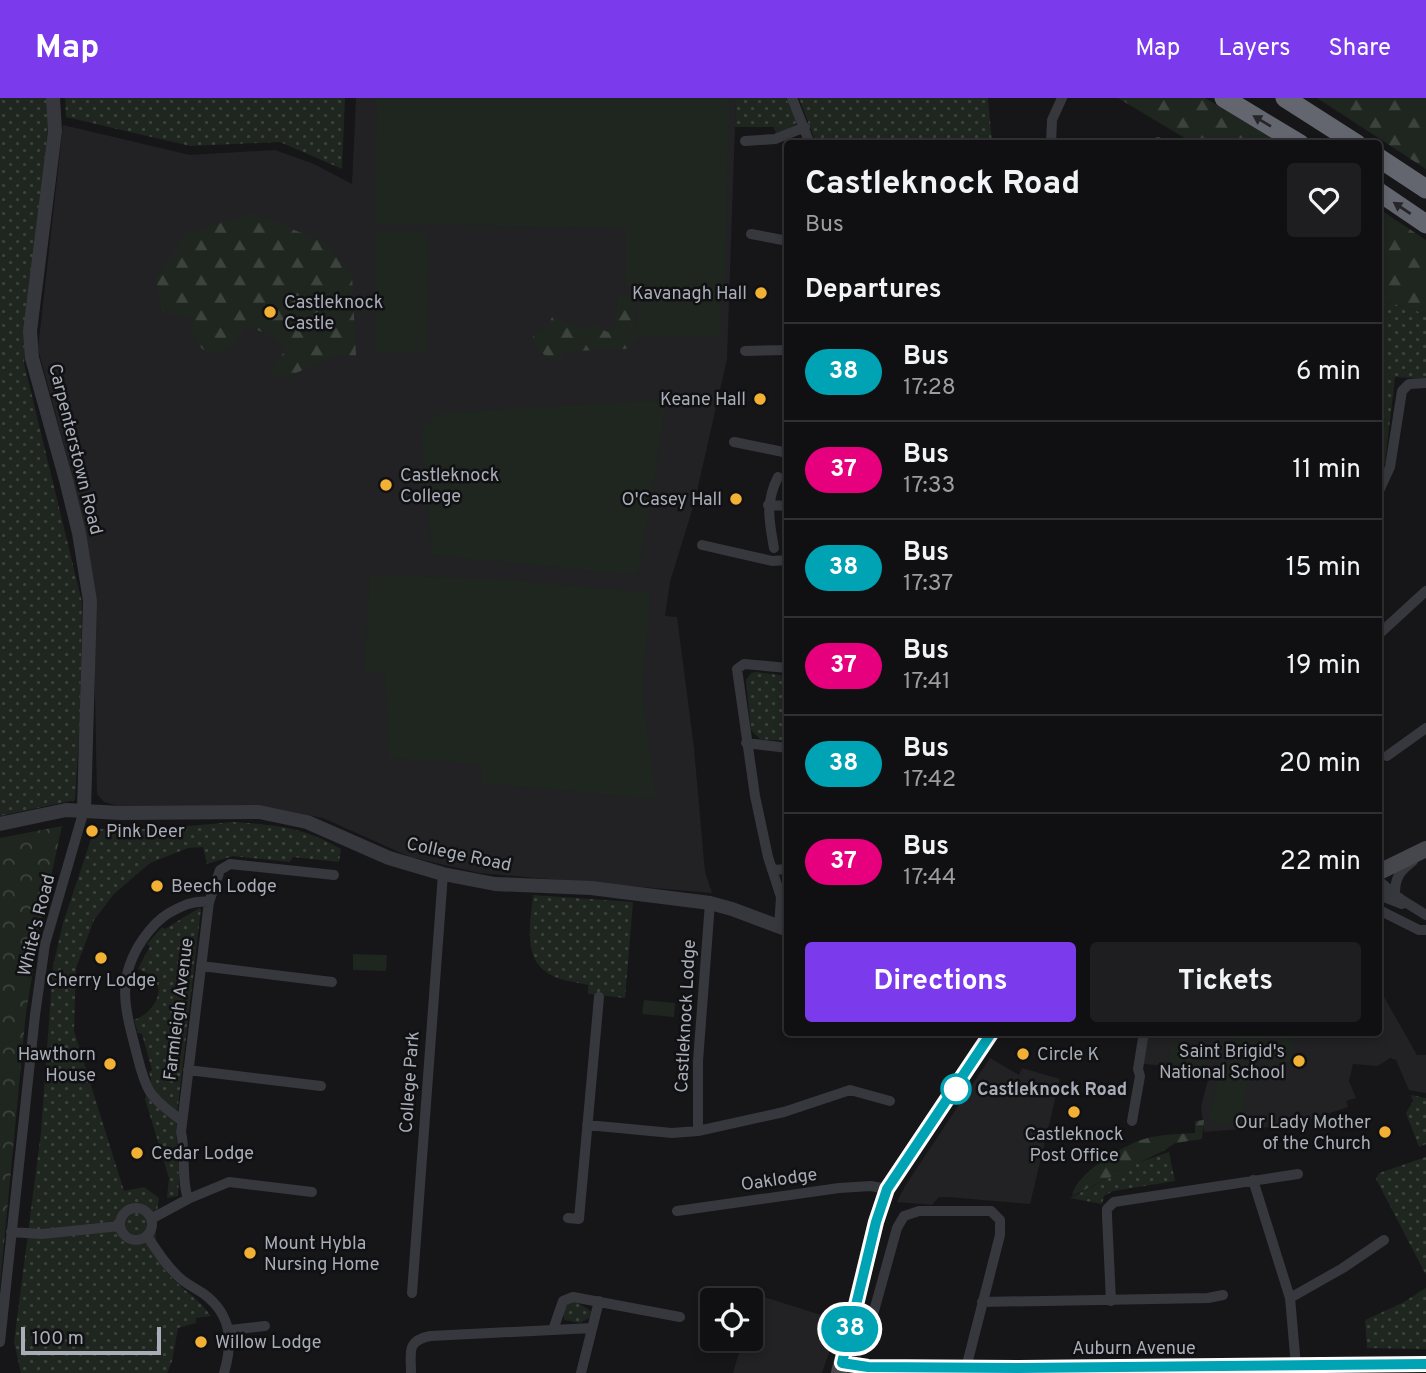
<!DOCTYPE html>
<style>
:root{--surface:#101012;--page:#1e1e20;--text:#f1f3f6;--muted:#9c9d9f;--line:#303032;--accent:#7c3aed}
body{margin:0;font-family:Overpass,sans-serif;background:var(--page);color:var(--text);height:100vh;display:flex;flex-direction:column;font-size:26px;white-space:nowrap}
*{box-sizing:border-box;margin:0}
p{font-size:23px;color:var(--muted)}
.icon{flex:none;width:38px;height:38px;fill:none;stroke:currentColor;stroke-width:2;stroke-linecap:round;stroke-linejoin:round}
.map{position:relative;flex:1;overflow:hidden}
.side{position:absolute;left:784px;top:42px;width:598px;height:896px;display:flex;flex-direction:column;background:var(--surface);border-radius:7px;box-shadow:0 4px 10px #0003,0 0 0 2px var(--line)}
.side>*{flex:none}
.badge{padding:0 14px;border-radius:23px;font-size:24px;line-height:46px}
.fabs{position:absolute;left:700px;top:1190px;display:grid;gap:14px}
.fabs a{display:grid;place-items:center;width:63px;height:63px;border-radius:7px;background:var(--surface);box-shadow:0 4px 10px #0003,0 0 0 2px var(--line);font-size:35px}
.scale{position:absolute;left:21px;bottom:18px;width:140px;box-sizing:border-box;padding-left:7px;border:4px solid #a8adb8;border-top:0;font-size:19px;line-height:24px;white-space:nowrap;color:#a8adb8;-webkit-text-stroke:5px #111113;paint-order:stroke}
.map>.badge{position:absolute;translate:-50% -50%;box-shadow:0 0 0 4px #fff}
h2{padding:0 21px;font-size:26px;line-height:63px}
.round{display:grid;place-items:center;flex:none;width:74px;height:74px;border-radius:7px;background:var(--page)}
.head{display:flex;align-items:center;justify-content:space-between;height:119px;padding:0 21px}
h1{font-size:33px;font-weight:700;line-height:52px}
.primary-button{display:flex;gap:14px;margin-top:auto;padding:14px 21px}
.primary-button a{flex:1;height:80px;border-radius:7px;background:var(--accent);color:#fff;font-size:28px;font-weight:700;line-height:80px;text-align:center}
.primary-button a+a{background:var(--page);color:var(--text)}
ul{padding:0;list-style:none}
li{display:flex;align-items:center;gap:21px;height:98px;padding:0 21px;border-top:2px solid var(--line)}
li div{flex:1}
li b{display:block;font-size:26px}
li em{font-style:normal}
li .badge{min-width:77px;font-weight:700;text-align:center}
header{display:flex;align-items:center;gap:42px;box-sizing:border-box;height:98px;padding:0 35px;background:var(--accent);color:#fff}
header strong{font-size:33px}
nav{display:flex;gap:38px;margin-inline-start:auto;font-size:24px}
.map>svg:first-child{display:block}
.built{fill:#222225}
.grass{fill:url(#grass-dots)}
.forest{fill:url(#forest-firs)}
.park{fill:url(#park-crowns)}
.pitch{fill:#1e261f}
.lines{fill:none;stroke-linecap:round;stroke-linejoin:round}
.minor{stroke:#37383d;stroke-width:10}
.tertiary{stroke:#37383d;stroke-width:14}
.secondary{stroke:#45474d;stroke-width:16}
.motorway{stroke:#63666e;stroke-width:19}
.oneway{fill:#26262a}
.line-casing{stroke:#fff;stroke-width:16}
.line{stroke:#00a3b4;stroke-width:10}
.poi-dot{fill:#f2b134;stroke:#111113;stroke-width:2.5}
.stop-dot{fill:#fff;stroke:#00a3b4;stroke-width:3.5}
.labels{text-anchor:middle;stroke-width:5;stroke-linejoin:round;paint-order:stroke}
.poi-label{font-size:18px;fill:#a8adb8;stroke:#111113;text-anchor:start}
.street-label{font-size:18px;fill:#a8adb8;stroke:#111113}
.stop-label{font-size:18px;font-weight:bold;fill:#a8adb8;stroke:#111113;text-anchor:start}
</style>
<header>
<strong>Map</strong>
<nav><a>Map</a><a>Layers</a><a>Share</a></nav>
</header>
<div class="map">
<svg width="1426" height="1275" viewBox="0 0 1426 1275">
<defs>
<pattern id="grass-dots" width="8" height="8" patternUnits="userSpaceOnUse" patternTransform="scale(1.75)"><rect width="8" height="8" fill="#1e261f"/><path d="M2 2h.1M6 6h.1" fill="none" stroke="#3c433d" stroke-width="1.8" stroke-linecap="round"/></pattern>
<pattern id="forest-firs" width="22" height="20" patternUnits="userSpaceOnUse" patternTransform="scale(1.75)"><rect width="22" height="20" fill="#1e261f"/><path d="M5 1l3.5 6h-7zM16 11l3.5 6h-7z" fill="#3c433d"/></pattern>
<pattern id="park-crowns" width="20" height="18" patternUnits="userSpaceOnUse" patternTransform="scale(1.75)"><rect width="20" height="18" fill="#1e261f"/><path d="M2 6a3 3 0 1 1 6 0M12 15a3 3 0 1 1 6 0" fill="none" stroke="#3c433d"/></pattern>
</defs>
<rect width="100%" height="100%" fill="#161618"/>
<path class="built" d="M356 0H736L727 261 694 406 670 484 665 518 677 519 694 650 705 774 712 795 479 775 410 759 323 720 272 710 119 708 104 704 97 696 93 500 70 369 38 251 63 27 190 57 275 52 314 66 352 86Z
M1379 890 1417 957H1426V995L1409 992 1396 962 1390 960 1378 968 1353 966 1349 983 1356 1000 1346 1003 1348 1009 1282 1031 1281 1028 1204 1034 1201 1008 1211 971 1143 966 1146 935 1379 934Z
M990 960 1019 977 1022 970 1060 981 1030 1106 948 1099H939L932 1107 897 1104 905 1088Z
M755 1196 840 1223 822 1275H733L743 1241H751V1212Z"/>
<path class="grass" d="M0 0H49L48 28 24 265 82 504 80 627 75 702 0 718Z
M65 0H345L342 71 280 44 190 48 66 19Z
M736 0H786L797 22 795 27 776 35 774 29H735Z
M799 0H988L992 45H816Z
M1379 201 1426 216V281L1395 279 1385 365 1379 382Z
M756 574 787 578V643L760 641 751 632 746 582 751 575Z
M233 724C276 727 303 729 341 751L339 764 293 759 290 764 233 758 207 766 203 749 188 750 150 765 114 796 94 822 76 870 74 933 124 1093 144 1089 159 1100C156 1120 151 1158 167 1175 181 1191 199 1200 211 1218L196 1220V1225L178 1230 172 1263 167 1275H21L14 1244 41 1034 53 868 63 825 92 738 100 731H155Z
M533 797 633 804 625 900 588 896V887C576 884 562 883 551 877 521 862 531 823 533 797Z
M199 810 201 811 178 1008 176 1031 179 1080 178 1098 167 1100 169 1080 145 1001 151 982 149 974 152 972 142 936 138 935 134 922C149 917 168 896 153 880 150 876 143 873 138 871L150 848 147 846 162 829 165 831Z
M1411 997 1426 1000V1046L1419 1049 1406 1015 1413 1003Z
M1169 1054 1175 1083 1113 1093 1104 1098 1102 1106 1070 1100 1135 1066Z
M1426 1059V1177L1376 1081 1379 1075Z
M1426 1190V1251L1367 1250 1365 1222 1402 1205Z
M571 1205H578L591 1213 589 1220 580 1225 565 1222 563 1216 567 1207Z"/>
<path class="forest" d="M1118 0H1205L1281 45H1193Z
M1317 0H1426V71Z
M1379 111 1426 142V216L1379 201Z
M253 115 326 145 352 177 356 258 339 256 289 278H268L285 252 276 240 246 227 233 248 215 256 202 251 191 232 195 222 161 212 156 180 186 136Z
M619 198 635 199 637 211 633 221 638 231V239L626 251C606 248 587 255 566 252L560 263C546 259 535 254 533 238L547 230 552 219 579 230 596 228 607 234 614 232Z
M1204 1022 1202 1041 1175 1045 1165 1052 1072 1098C1075 1076 1121 1049 1141 1042 1159 1036 1178 1036 1195 1035V1023Z"/>
<path class="park" d="M62 728 41 825 26 915 0 1187V740Z"/>
<path class="pitch" d="M377 0H729L725 187H719L720 238 638 239V188H626V130L375 126Z
M376 133 428 134 427 253H374Z
M663 302 666 306 640 467 636 477 432 457 421 332 438 315Z
M370 477 499 481 651 495 642 590 656 701 482 685V666L389 660 385 575 364 573Z
M353 856 387 857 386 873 353 872Z
M644 902 675 905 674 919 642 916Z
M1236 935H1271L1267 956 1233 949Z
M1278 937 1294 940 1289 966 1273 962Z
M1171 945 1207 948 1205 968 1169 965Z
M1221 961 1250 966 1240 1029 1209 1024Z"/>
<g class="lines">
<path class="minor" d="M792 0 810 46
M745 43 775 41 805 29
M1051 46 1052 22 1062 0
M1158 46V44
M751 136 788 143
M745 253 788 252
M734 344 788 355
M1379 393 1390 369 1402 293 1409 286 1426 285
M768 407 788 408
M702 447 772 463 788 462
M774 450C769 422 765 405 778 379
M1379 536 1426 493
M746 645 788 650
M1387 658 1426 630
M772 772 788 771
M1379 783 1402 802 1426 817
M1395 796C1395 779 1400 773 1413 763
M1379 797 1402 806
M1379 812 1419 832H1426
M779 829 781 799 768 759 755 698 737 571 744 566 788 570
M201 868 332 884
M188 972 321 988
M182 1023C171 1014 158 1006 150 994 142 981 139 964 135 949 124 907 117 879 143 841 150 831 157 822 169 815 182 808 193 802 209 804
M1132 1023 1140 978 1138 971 1144 934
M587 1027 672 1035 698 1033 784 1014 850 992 890 1003
M698 1033V963L710 805
M1253 1082 1290 1200 1296 1268
M188 1101 229 1084 312 1094
M120 1126a16 16 0 1 1 32 0a16 16 0 1 1-32 0Z
M677 1113 839 1090 871 1088 887 1091
M568 1120 579 1121 599 899
M151 1121 188 1101C181 1081 186 1056 181 1034L209 804 220 772 230 766 334 777
M11 1134 42 1136 120 1128
M147 1138C157 1153 167 1169 181 1181 188 1187 197 1191 204 1196 232 1217 233 1244 224 1275
M412 1195 443 776
M1290 1200 1343 1170 1384 1142
M1111 1203 1107 1118V1111L1114 1104 1298 1076
M982 1204 1208 1200 1223 1197
M874 1213 897 1130 904 1118 919 1113H991L1000 1122V1137L966 1270
M230 1232 265 1228
M553 1232 563 1203 573 1199 680 1219
M0 1244 35 917 45 846 84 712
M411 1275C411 1254 406 1243 430 1238L592 1230
M581 1275 599 1203"/>
<path class="tertiary" d="M53 0 55 33 30 233 32 260 66 382 79 435 90 503 84 712
M0 726 66 712 121 715 259 714 307 724 389 760 443 776 495 786 591 790 710 805 732 811 788 832
M842 1265 868 1269 1018 1270 1426 1266"/>
<path class="secondary" d="M1379 774 1426 751
M839 1275 876 1124 887 1091 992 934"/>
<path class="motorway" d="M1224 0 1300 46
M1285 0 1357 46
M1379 60 1426 91
M1379 94 1426 126"/>
</g>
<defs><path id="oneway-solid" d="M-6-.8H1V-3.2L6.5 0L1 3.2V.8H-6Z" transform="scale(1.75)"/></defs>
<g class="oneway">
<use href="#oneway-solid" transform="translate(1262 23) rotate(-149)"/>
<use href="#oneway-solid" transform="translate(1402 110) rotate(-146)"/>
</g>
<g class="lines">
<defs>
<path id="line" d="M992 934 887 1091 876 1124 842 1265 868 1269 1018 1270 1426 1266"/>
</defs>
<use href="#line" class="line-casing"/>
<use href="#line" class="line"/>
</g>
<g class="poi-dot">
<circle cx="761" cy="195" r="7"/>
<circle cx="270" cy="214" r="7"/>
<circle cx="760" cy="301" r="7"/>
<circle cx="386" cy="387" r="7"/>
<circle cx="736" cy="401" r="7"/>
<circle cx="92" cy="733" r="7"/>
<circle cx="157" cy="788" r="7"/>
<circle cx="101" cy="860" r="7"/>
<circle cx="1023" cy="956" r="7"/>
<circle cx="1299" cy="963" r="7"/>
<circle cx="110" cy="966" r="7"/>
<circle cx="1074" cy="1014" r="7"/>
<circle cx="1385" cy="1034" r="7"/>
<circle cx="137" cy="1055" r="7"/>
<circle cx="250" cy="1155" r="7"/>
<circle cx="201" cy="1244" r="7"/>
</g>
<circle class="stop-dot" cx="956" cy="991" r="14"/>
<g class="labels">
<g class="poi-label">
<text x="747" y="201" text-anchor="end">Kavanagh Hall</text>
<text x="284" y="210">Castleknock<tspan x="284" dy="21">Castle</tspan></text>
<text x="746" y="307" text-anchor="end">Keane Hall</text>
<text x="400" y="383">Castleknock<tspan x="400" dy="21">College</tspan></text>
<text x="722" y="407" text-anchor="end">O'Casey Hall</text>
<text x="106" y="739">Pink Deer</text>
<text x="171" y="794">Beech Lodge</text>
<text x="101" y="888" text-anchor="middle">Cherry Lodge</text>
<text x="1285" y="959" text-anchor="end">Saint Brigid's<tspan x="1285" dy="21">National School</tspan></text>
<text x="96" y="962" text-anchor="end">Hawthorn<tspan x="96" dy="21">House</tspan></text>
<text x="1037" y="962">Circle K</text>
<text x="1371" y="1030" text-anchor="end">Our Lady Mother<tspan x="1371" dy="21">of the Church</tspan></text>
<text x="1074" y="1042" text-anchor="middle">Castleknock<tspan x="1074" dy="21">Post Office</tspan></text>
<text x="151" y="1061">Cedar Lodge</text>
<text x="264" y="1151">Mount Hybla<tspan x="264" dy="21">Nursing Home</tspan></text>
<text x="215" y="1250">Willow Lodge</text>
</g>
<g class="street-label">
<text transform="translate(76 351) rotate(76)" y="6">Carpenterstown Road</text>
<text transform="translate(459 756) rotate(12)" y="6">College Road</text>
<text transform="translate(36 827) rotate(-76)" y="6">White's Road</text>
<text transform="translate(178 911) rotate(-83)" y="6">Farmleigh Avenue</text>
<text transform="translate(685 918) rotate(-87)" y="6">Castleknock Lodge</text>
<text transform="translate(409 984) rotate(-86)" y="6">College Park</text>
<text transform="translate(779 1081) rotate(-8)" y="6">Oaklodge</text>
<text x="1134" y="1256">Auburn Avenue</text>
</g>
<g class="stop-label">
<text x="977" y="997">Castleknock Road</text>
</g>
</g>
</svg>
<div class="fabs">
<a><svg class="icon" aria-label="locate" viewBox="0 0 24 24"><circle cx="12" cy="12" r="6"/><path d="M12 2v4M12 18v4M2 12h4M18 12h4"/></svg></a>
</div>
<div class="scale">100 m</div>
<b class="badge" style="left:850px;top:1231px;background:#00a3b4;color:#fff">38</b>
<section class="side">
<div class="head"><div><h1>Castleknock Road</h1><p>Bus</p></div><a class="round"><svg class="icon" aria-label="heart" viewBox="0 0 24 24"><path d="M12 20l-8-8c-3-5 5-10 8-4 3-6 11-1 8 4z"/></svg></a></div>
<h2>Departures</h2>
<ul>
<li><span class="badge" style="background:#00a3b4;color:#fff">38</span><div><b>Bus</b><p>17:28</p></div><em>6 min</em></li>
<li><span class="badge" style="background:#e6007e;color:#fff">37</span><div><b>Bus</b><p>17:33</p></div><em>11 min</em></li>
<li><span class="badge" style="background:#00a3b4;color:#fff">38</span><div><b>Bus</b><p>17:37</p></div><em>15 min</em></li>
<li><span class="badge" style="background:#e6007e;color:#fff">37</span><div><b>Bus</b><p>17:41</p></div><em>19 min</em></li>
<li><span class="badge" style="background:#00a3b4;color:#fff">38</span><div><b>Bus</b><p>17:42</p></div><em>20 min</em></li>
<li><span class="badge" style="background:#e6007e;color:#fff">37</span><div><b>Bus</b><p>17:44</p></div><em>22 min</em></li>
</ul>
<div class="primary-button"><a>Directions</a><a>Tickets</a></div>
</section>
</div>
